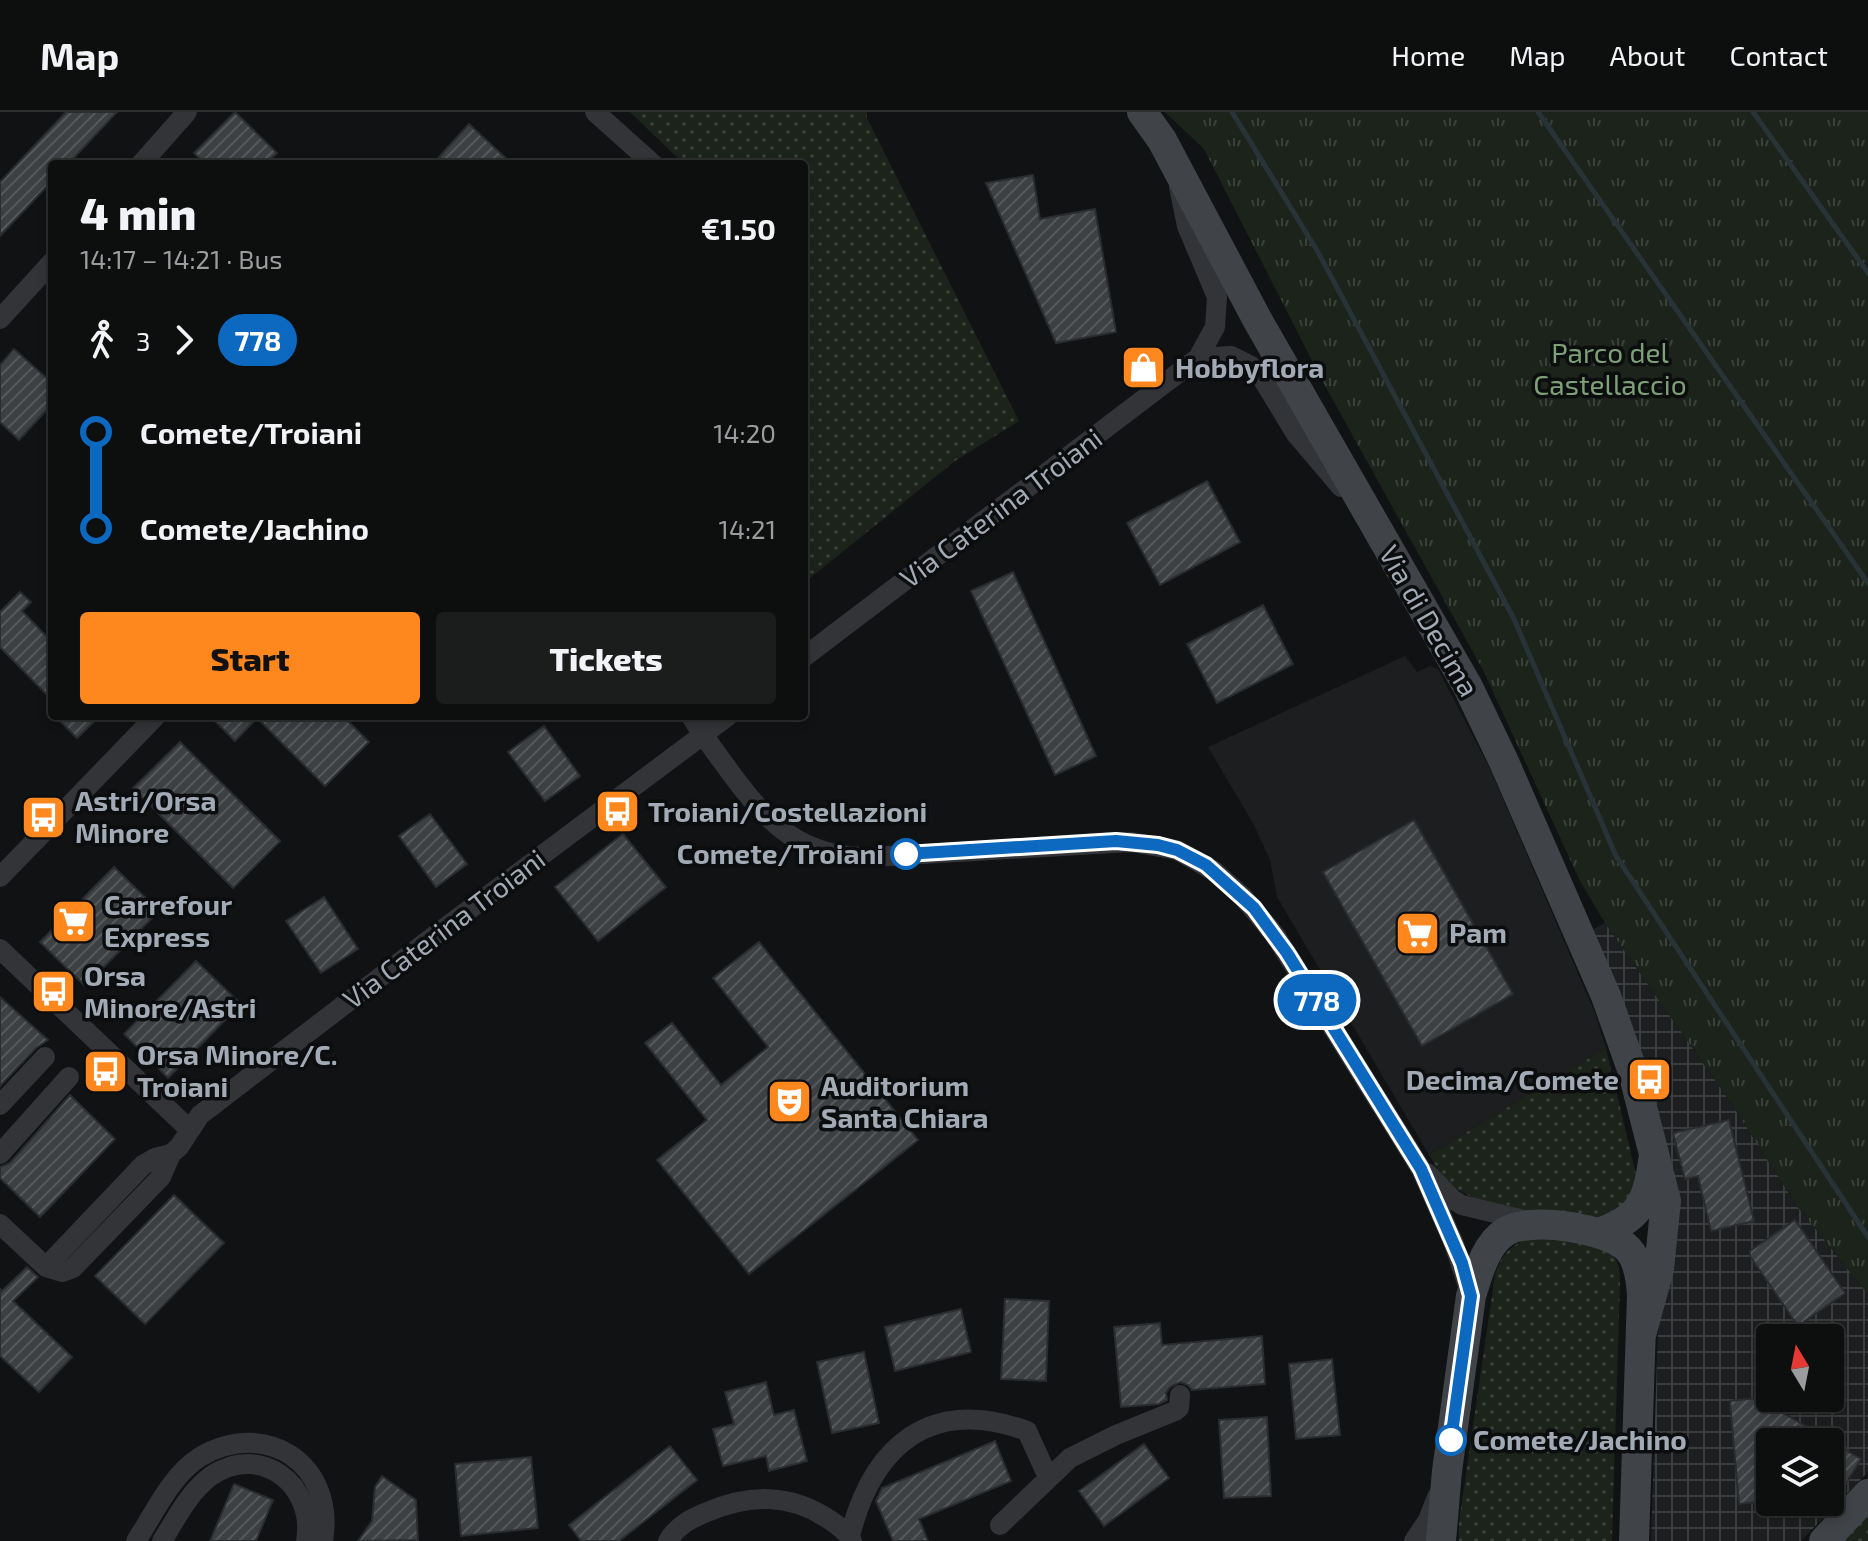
<!DOCTYPE html>
<meta charset="utf-8">
<style>
:root{--surface:#0d0e0e;--page:#1b1c1c;--text:#f1f3f6;--muted:#9a9c9e;--line:#2d2e2e;--accent:#fe871e}
body{margin:0;font-family:"Exo 2",sans-serif;background:var(--page);color:var(--text);height:100vh;display:flex;flex-direction:column;font-size:30px;white-space:nowrap}
*{box-sizing:border-box;margin:0}
p{font-size:26px;color:var(--muted)}
.icon{flex:none;width:44px;height:44px;fill:none;stroke:currentColor;stroke-width:2;stroke-linecap:round;stroke-linejoin:round}
.map{position:relative;flex:1;overflow:hidden}
.panel{position:absolute;left:48px;top:48px;width:760px;height:560px;display:flex;flex-direction:column;background:var(--surface);border-radius:8px;box-shadow:0 4px 12px #0003,0 0 0 2px var(--line)}
.panel>*{flex:none}
.badge{padding:0 16px;border-radius:26px;font-size:28px;line-height:52px}
.needle{width:52px;rotate:350deg}
.tools{position:absolute;left:1756px;top:1212px;display:grid;gap:16px}
.tools a{display:grid;place-items:center;width:88px;height:88px;border-radius:8px;background:var(--surface);box-shadow:0 4px 12px #0003,0 0 0 2px var(--line);font-size:40px}
.map>.badge{position:absolute;translate:-50% -50%;box-shadow:0 0 0 4px #fff}
.legs{display:flex;align-items:center;gap:12px;height:88px;padding:0 32px;font-size:26px}
.legs p{margin-inline-start:auto}
.headline{display:flex;align-items:center;justify-content:space-between;height:136px;padding:0 32px}
h1{font-size:44px;font-weight:800;line-height:60px}
.action{display:flex;gap:16px;margin-top:auto;padding:16px 32px}
.action a{flex:1;height:92px;border-radius:8px;background:var(--accent);color:#111;font-size:32px;font-weight:800;line-height:92px;text-align:center}
.action a+a{background:var(--page);color:var(--text)}
ul{padding:0 32px;list-style:none}
li{display:flex;align-items:center;gap:28px;height:96px;font-size:30px}
li i{display:grid;place-items:center;width:12px;height:100%;margin:0 10px;background:currentColor}
li i::after{content:'';width:20px;height:20px;margin:-10px;border:6px solid;border-radius:50%;background:var(--surface)}
li p{margin-inline-start:auto}
li:first-child i{background:linear-gradient(#0000 50%,currentColor 0)}
li:last-child i{background:linear-gradient(currentColor 50%,#0000 0)}
header{display:flex;align-items:center;gap:48px;box-sizing:border-box;height:112px;padding:0 40px;background:var(--surface);border-bottom:2px solid var(--line)}
header strong{font-size:38px}
nav{display:flex;gap:44px;margin-inline-start:auto;font-size:28px}
.map>svg:first-child{display:block}
.built{fill:#1d1e20}
.industrial{fill:url(#industrial-grid);fill-rule:evenodd}
.grass{fill:url(#grass-dots)}
.park{fill:url(#park-tufts)}
.lines{fill:none;stroke-linecap:round;stroke-linejoin:round}
.stream{stroke:#273337;stroke-width:5}
.building{fill:url(#building-hatch);stroke:#2b2c2f;stroke-width:2}
.street{stroke:#323438;stroke-width:20}
.secondary{stroke:#404448;stroke-width:30}
.line-1-casing{stroke:#fff;stroke-width:18}
.line-1{stroke:#0c69bf;stroke-width:12}
.stop-1-dot{fill:#fff;stroke:#0c69bf;stroke-width:4}
.labels{text-anchor:middle;stroke-width:7;stroke-linejoin:round;paint-order:stroke}
.park-label{font-size:28px;fill:#7da177;stroke:#0c0d0e}
.poi-label{font-size:28px;font-weight:bold;fill:#a2abb5;stroke:#0c0d0e;text-anchor:start}
.street-label{font-size:28px;fill:#a2abb5;stroke:#0c0d0e}
.stop-label{font-size:28px;font-weight:bold;fill:#a2abb5;stroke:#0c0d0e;text-anchor:end}
</style>
<header>
<strong>Map</strong>
<nav><a>Home</a><a>Map</a><a>About</a><a>Contact</a></nav>
</header>
<div class="map">
<svg width="1868" height="1429" viewBox="0 0 1868 1429">
<defs>
<pattern id="industrial-grid" width="8" height="8" patternUnits="userSpaceOnUse" patternTransform="scale(2)"><rect width="8" height="8" fill="#1d1e20"/><path d="M0 4h8M4 0v8" fill="none" stroke="#3b3c3e"/></pattern>
<pattern id="grass-dots" width="8" height="8" patternUnits="userSpaceOnUse" patternTransform="scale(2)"><rect width="8" height="8" fill="#1c231b"/><path d="M2 2h.1M6 6h.1" fill="none" stroke="#3a403a" stroke-width="1.8" stroke-linecap="round"/></pattern>
<pattern id="park-tufts" width="24" height="20" patternUnits="userSpaceOnUse" patternTransform="scale(2)"><rect width="24" height="20" fill="#1c231b"/><path d="M3 7l-1-3M5 7V3M7 7l1-3M15 17l-1-3M17 17v-4M19 17l1-3" fill="none" stroke="#3a403a"/></pattern>
<pattern id="building-hatch" width="6" height="6" patternUnits="userSpaceOnUse" patternTransform="scale(2)"><rect width="6" height="6" fill="#3d4043"/><path d="M-1 1l2-2M0 6l6-6M5 7l2-2" fill="none" stroke="#56595c"/></pattern>
</defs>
<rect width="100%" height="100%" fill="#111213"/>
<path class="built" d="M1405 544 1417 560 1430 554 1438 557 1491 659 1595 901 1606 936 1429 1043 1277 785 1270 748 1254 713 1208 635Z"/>
<path class="industrial" d="M1605 811 1731 991 1797 1094 1868 1182V1360L1801 1429H1651L1658 1217 1679 1096 1590 819ZM1770 1226H1830V1286H1770ZM1770 1330H1830V1390H1770Z"/>
<path class="grass" d="M630 0H867V6L1019 309 955 349 804 471V313L809 262 804 222V52H684Z
M1606 936 1636 1062 1630 1093 1595 1107 1547 1104 1483 1091 1447 1072 1429 1043Z
M1535 1126C1559 1128 1598 1124 1614 1145 1619 1151 1620 1162 1620 1170L1612 1429H1459V1409L1495 1163C1501 1142 1513 1129 1535 1126Z
M1868 1395V1429H1837Z"/>
<path class="park" d="M1165 0H1868V1182L1797 1094 1731 991 1605 811 1580 769 1483 558 1324 272 1204 37Z"/>
<g class="lines">
<path class="stream" d="M1232 0 1318 140 1514 507 1616 744 1868 1125
M1538 0 1868 471
M1753 0 1868 161"/>
</g>
<path class="building" d="M66 0H117L68 52H52V69L0 124V70Z
M235 0 277 41 265 52H205L194 41Z
M469 12 512 52H446L439 45Z
M1033 63 1040 107 1095 97 1116 220 1056 231 986 71Z
M14 237 52 271V292L19 328 0 310V253Z
M1207 369 1240 430 1160 473 1127 411Z
M1013 460 1096 644 1055 663 971 479Z
M20 480 31 490 22 499 52 530V588L0 535V500Z
M1263 493 1293 552 1217 591 1187 532Z
M55 604H100L77 626Z
M210 604H343L369 630 325 674 257 606 235 629Z
M544 614 580 664 545 689 508 640Z
M180 630 280 729 233 776 133 676Z
M430 702 467 752 436 775 399 724Z
M1414 708 1513 882 1422 934 1323 760Z
M623 722 666 775 598 829 555 775Z
M114 755 159 799 85 874 40 830Z
M324 785 358 837 321 861 286 809Z
M759 830 918 1028 749 1162 657 1048 707 1008 645 931 672 911 721 973 768 935 713 866Z
M196 849 241 892 168 966 124 922Z
M0 885 48 928 36 936 0 974Z
M70 983 115 1027 40 1105 0 1066V1055L10 1051Z
M1729 1008 1754 1109 1711 1119 1698 1064 1685 1067 1673 1021Z
M174 1083 224 1131 145 1212 95 1164Z
M1795 1108 1845 1181 1798 1214 1750 1144V1139Z
M27 1155 38 1165 13 1189 72 1245 39 1280 0 1244V1177L2 1179Z
M1005 1187 1049 1189 1046 1269 1001 1267Z
M961 1197 971 1240 895 1259 885 1215Z
M1160 1211 1162 1233 1262 1224 1265 1272 1192 1278 1188 1273 1180 1270 1170 1275 1166 1281 1167 1288 1159 1292 1121 1295 1114 1215Z
M864 1240 879 1311 832 1321 817 1250Z
M1332 1247 1340 1323 1296 1327 1289 1252Z
M766 1270 774 1303 794 1298 807 1349 769 1359 766 1344 723 1354 713 1317 734 1312 725 1280Z
M1758 1286 1861 1347 1845 1373 1830 1364V1330H1761L1766 1389 1739 1392 1730 1289Z
M1267 1305 1271 1384 1224 1386 1219 1308Z
M995 1329 1011 1369 919 1407 928 1429H893L876 1389 882 1376Z
M1144 1332 1169 1366 1104 1414 1079 1379Z
M670 1334 697 1368 619 1429H581L569 1413Z
M531 1345 538 1416 461 1424 455 1352Z
M382 1364 416 1388 418 1428 358 1429 372 1409 375 1375Z
M234 1372 273 1388 256 1429H210Z"/>
<g class="lines">
<path class="street" d="M595 0 653 52
M141 52 187 0
M0 207 52 150
M1198 246 1231 244 1251 254 1262 266 1296 322 1341 375
M804 545 1198 246 1215 215 1217 185 1187 114 1179 75
M691 604C703 624 717 642 730 660 769 713 802 746 871 745L1131 730 1177 738 1214 759 1243 785 1275 823 1421 1057 1454 1132 1471 1183
M0 765 156 604
M0 837 189 1017
M0 993 45 945
M0 1042 69 965
M171 1042 155 1046 143 1053 46 1155 62 1160 73 1156 161 1065 171 1042 179 1035 200 1003 434 824 728 604
M1427 1061 1452 1087 1462 1093 1528 1109
M0 1112 46 1155
M1000 1413 1070 1346 1116 1323 1175 1299 1179 1296 1180 1283
M850 1424C873 1332 932 1284 1027 1319L1048 1365
M136 1429C154 1402 171 1363 200 1345 266 1306 336 1352 323 1429
M162 1429C176 1407 189 1380 211 1364 260 1330 316 1373 306 1429
M668 1429C678 1413 690 1407 707 1400 750 1382 790 1381 830 1408 838 1414 848 1420 852 1429
M1414 1429 1428 1408 1437 1385"/>
<path class="secondary" d="M1142 0 1162 28 1258 209 1468 575 1504 650 1606 884 1633 960 1666 1089 1659 1157 1641 1223
M1598 1121C1638 1108 1648 1090 1653 1049
M1441 1429 1447 1359 1471 1184C1478 1162 1485 1133 1505 1120 1529 1104 1608 1116 1628 1137 1639 1149 1641 1167 1642 1183L1634 1429
M1824 1429 1868 1382"/>
</g>
<g class="lines">
<defs>
<path id="line-1" d="M906 742 1116 729 1158 733 1177 738 1206 753 1254 796 1287 841 1421 1057 1462 1151 1471 1184 1451 1328"/>
</defs>
<use href="#line-1" class="line-1-casing"/>
<use href="#line-1" class="line-1"/>
</g>
<defs>
<symbol id="shop-square" viewBox="-11 -11 22 22"><rect x="-9" y="-9" width="18" height="18" rx="4" fill="#fe871e" stroke="#0c0d0e"/><path d="M-5-2.5h2.3a2.7 3.5 0 0 1 5.4 0H5L5.5 6h-11ZM-1.5-2.5h3a1.5 2.3 0 0 0-3 0Z" fill="#fff"/></symbol>
<symbol id="bus-square" viewBox="-11 -11 22 22"><rect x="-9" y="-9" width="18" height="18" rx="4" fill="#fe871e" stroke="#0c0d0e"/><path d="M-5-6H5V4H4V6H2V4H-2V6H-4V4H-5ZM-3.5-4V0h7V-4ZM-3.5 1.2v1.5H-2V1.2ZM2 1.2v1.5H3.5V1.2Z" fill="#fff"/></symbol>
<symbol id="supermarket-square" viewBox="-11 -11 22 22"><rect x="-9" y="-9" width="18" height="18" rx="4" fill="#fe871e" stroke="#0c0d0e"/><path d="M-6-5.5h2.5l.6 2H6L4.5 2H-2.5L-4.4-4H-6ZM-1.5 3.2a1.3 1.3 0 1 0 .1 0ZM3 3.2a1.3 1.3 0 1 0 .1 0Z" fill="#fff"/></symbol>
<symbol id="theatre-square" viewBox="-11 -11 22 22"><rect x="-9" y="-9" width="18" height="18" rx="4" fill="#fe871e" stroke="#0c0d0e"/><path d="M-5-5.5Q0-4 5-5.5V0Q5 5 0 6Q-5 5-5 0ZM-3.3-2.5H-1v1.5H-3.3ZM1-2.5H3.3v1.5H1ZM-2.8 1Q0 5.5 2.8 1Z" fill="#fff"/></symbol>
</defs>
<g fill-rule="evenodd">
<use href="#shop-square" x="1118" y="230" width="51" height="51"/>
<use href="#bus-square" x="592" y="674" width="51" height="51"/>
<use href="#bus-square" x="18" y="680" width="51" height="51"/>
<use href="#supermarket-square" x="48" y="784" width="51" height="51"/>
<use href="#supermarket-square" x="1392" y="796" width="51" height="51"/>
<use href="#bus-square" x="28" y="854" width="51" height="51"/>
<use href="#bus-square" x="80" y="934" width="51" height="51"/>
<use href="#bus-square" x="1624" y="942" width="51" height="51"/>
<use href="#theatre-square" x="764" y="964" width="51" height="51"/>
</g>
<g class="stop-1-dot">
<circle cx="906" cy="742" r="14"/>
<circle cx="1451" cy="1328" r="14"/>
</g>
<g class="labels">
<g class="park-label">
<text x="1610" y="251">Parco del<tspan x="1610" dy="32">Castellaccio</tspan></text>
</g>
<g class="poi-label">
<text x="1175" y="266">Hobbyflora</text>
<text x="75" y="699">Astri/Orsa<tspan x="75" dy="32">Minore</tspan></text>
<text x="648" y="710">Troiani/Costellazioni</text>
<text x="104" y="803">Carrefour<tspan x="104" dy="32">Express</tspan></text>
<text x="1449" y="831">Pam</text>
<text x="84" y="874">Orsa<tspan x="84" dy="32">Minore/Astri</tspan></text>
<text x="137" y="953">Orsa Minore/C.<tspan x="137" dy="32">Troiani</tspan></text>
<text x="1619" y="978" text-anchor="end">Decima/Comete</text>
<text x="821" y="984">Auditorium<tspan x="821" dy="32">Santa Chiara</tspan></text>
</g>
<g class="street-label">
<text transform="translate(1001 396) rotate(-37)" y="10">Via Caterina Troiani</text>
<text transform="translate(1429 509) rotate(60)" y="10">Via di Decima</text>
<text transform="translate(444 817) rotate(-37)" y="10">Via Caterina Troiani</text>
</g>
<g class="stop-label">
<text x="884" y="752">Comete/Troiani</text>
<text x="1473" y="1338" text-anchor="start">Comete/Jachino</text>
</g>
</g>
</svg>
<div class="tools">
<a><svg class="needle" viewBox="-14 -14 28 28"><path d="M0-13l5 13h-10z" fill="#e53935"/><path d="M0 13l5-13h-10z" fill="#9a9c9e"/></svg></a>
<a><svg class="icon" aria-label="layers" viewBox="0 0 24 24"><path d="M12 4l9 5-9 5-9-5zM3 14l9 5 9-5"/></svg></a>
</div>
<b class="badge" style="left:1317px;top:888px;background:#0c69bf;color:#fff">778</b>
<section class="panel">
<div class="headline"><div><h1>4 min</h1><p>14:17 – 14:21 · Bus</p></div><b>€1.50</b></div>
<div class="legs"><svg class="icon" aria-label="walk" viewBox="0 0 24 24"><circle cx="13" cy="4" r="2"/><path d="M13 8l-2 6 4 7M11 14l-3 7M7 12l3-4h3l4 4"/></svg>3<svg class="icon" aria-label="forward" viewBox="0 0 24 24"><path d="M9 5l7 7-7 7"/></svg><b class="badge" style="background:#0c69bf;color:#fff">778</b></div>
<ul>
<li><i style="color:#0c69bf"></i><b>Comete/Troiani</b><p>14:20</p></li>
<li><i style="color:#0c69bf"></i><b>Comete/Jachino</b><p>14:21</p></li>
</ul>
<div class="action"><a>Start</a><a>Tickets</a></div>
</section>
</div>
